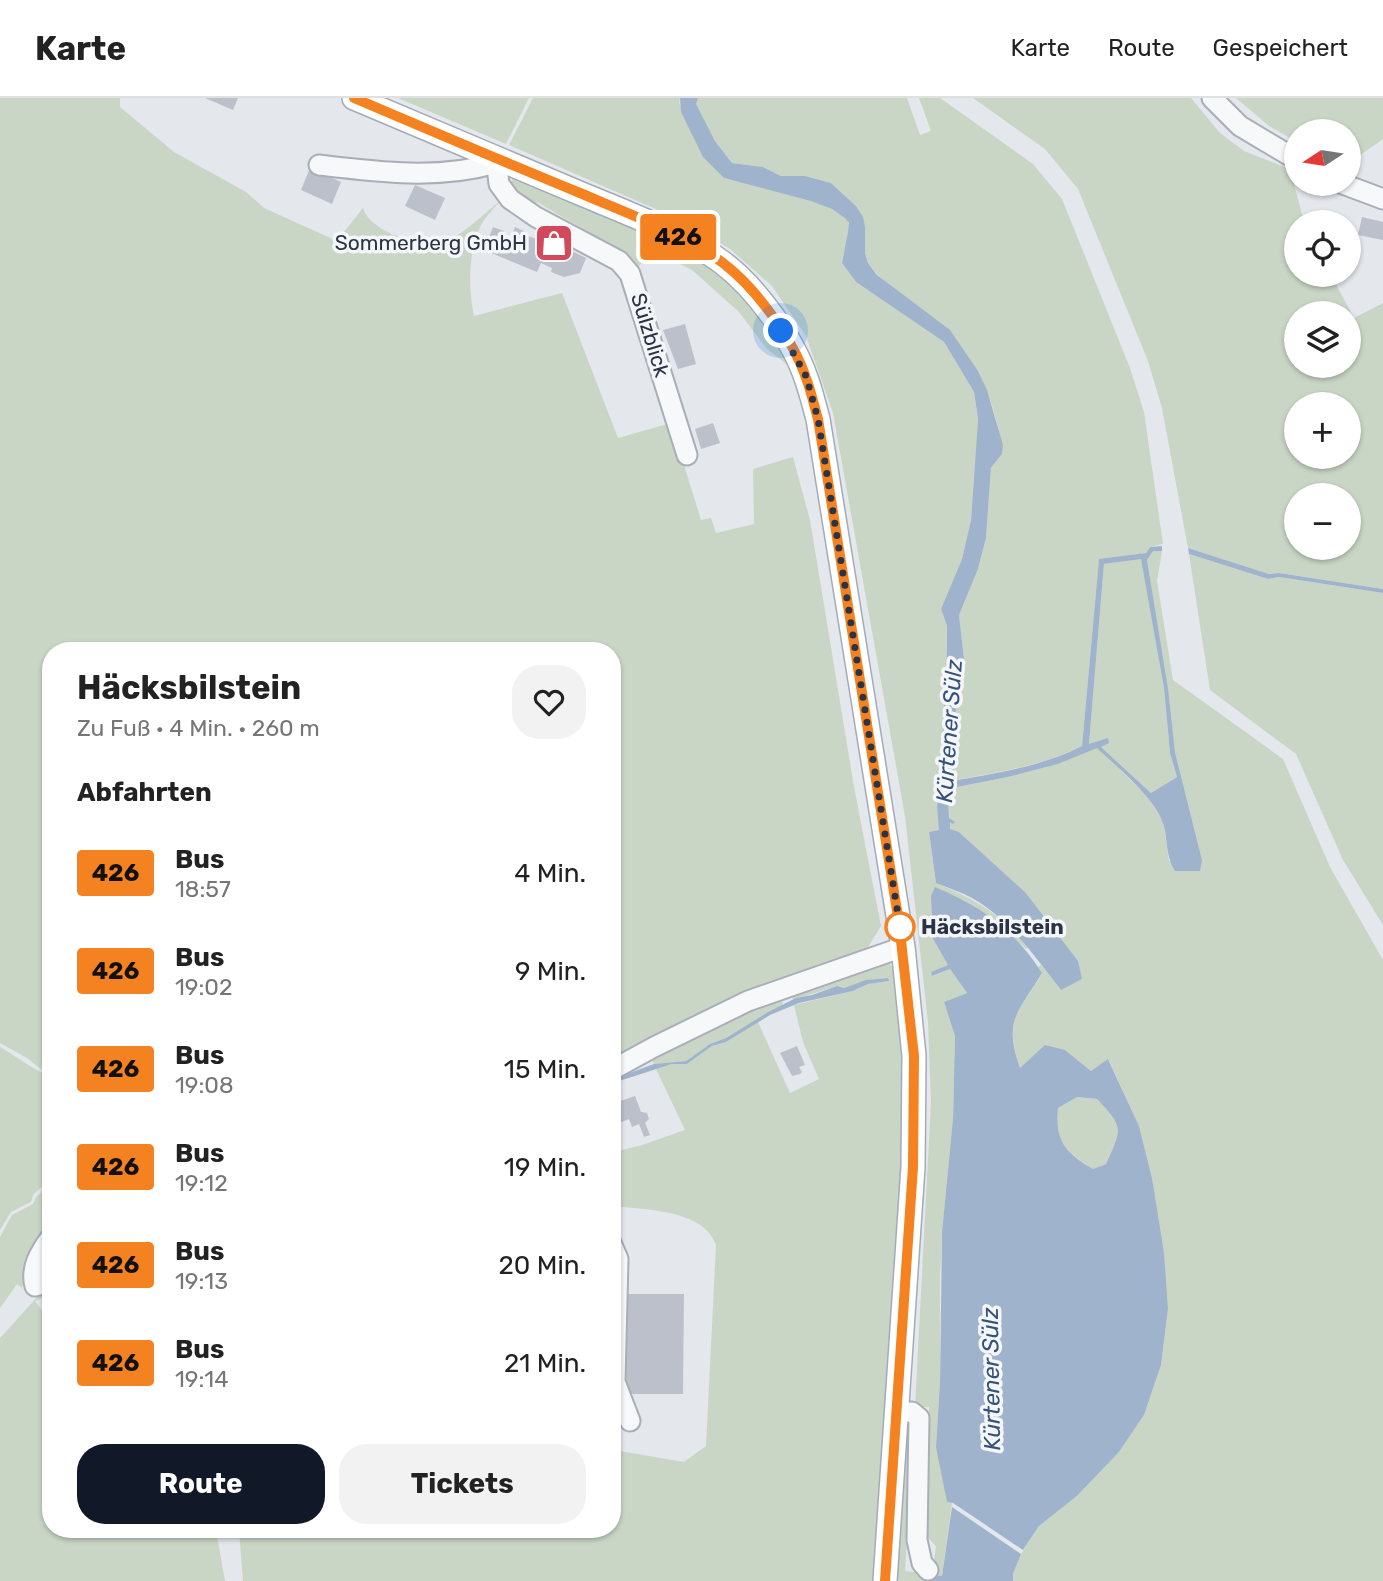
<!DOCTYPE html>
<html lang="de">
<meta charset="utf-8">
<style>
:root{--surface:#fff;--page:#f2f2f2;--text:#222;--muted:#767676;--line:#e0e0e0;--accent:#111827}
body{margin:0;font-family:Rubik,sans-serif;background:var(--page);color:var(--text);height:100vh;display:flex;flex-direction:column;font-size:26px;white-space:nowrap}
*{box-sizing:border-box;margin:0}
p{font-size:23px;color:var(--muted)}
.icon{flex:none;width:38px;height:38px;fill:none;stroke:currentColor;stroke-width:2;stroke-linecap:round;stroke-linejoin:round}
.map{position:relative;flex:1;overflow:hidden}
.drawer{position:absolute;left:42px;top:544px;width:579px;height:896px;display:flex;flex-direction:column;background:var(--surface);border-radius:28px;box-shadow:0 2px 5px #0004}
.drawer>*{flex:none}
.badge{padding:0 14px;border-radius:5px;font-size:24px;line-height:46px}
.needle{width:46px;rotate:258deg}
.tools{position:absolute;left:1284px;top:21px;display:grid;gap:14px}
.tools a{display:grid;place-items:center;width:77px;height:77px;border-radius:50%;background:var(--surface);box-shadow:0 2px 5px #0004;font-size:35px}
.you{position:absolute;width:35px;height:35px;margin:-18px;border:5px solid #fff;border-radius:50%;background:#1a73e8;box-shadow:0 0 0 10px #1a73e833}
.map>.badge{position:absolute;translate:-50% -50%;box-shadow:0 0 0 4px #fff}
h2{padding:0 35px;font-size:26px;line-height:63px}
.round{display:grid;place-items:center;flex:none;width:74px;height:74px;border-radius:28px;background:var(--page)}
.summary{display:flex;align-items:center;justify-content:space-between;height:119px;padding:0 35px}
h1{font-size:33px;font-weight:700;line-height:52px}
.primary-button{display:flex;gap:14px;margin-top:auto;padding:14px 35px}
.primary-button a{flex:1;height:80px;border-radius:28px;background:var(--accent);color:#fff;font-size:28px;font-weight:700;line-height:80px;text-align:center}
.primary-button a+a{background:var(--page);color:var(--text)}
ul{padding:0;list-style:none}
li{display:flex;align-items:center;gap:21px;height:98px;padding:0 35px}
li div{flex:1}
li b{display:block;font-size:26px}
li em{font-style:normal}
li .badge{min-width:77px;font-weight:700;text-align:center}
header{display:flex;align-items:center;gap:42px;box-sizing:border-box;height:98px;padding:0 35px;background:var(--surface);border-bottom:2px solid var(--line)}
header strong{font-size:33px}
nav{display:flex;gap:38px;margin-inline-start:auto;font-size:24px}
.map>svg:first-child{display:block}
.green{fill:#c9d6c5;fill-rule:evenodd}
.water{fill:#9fb4cc;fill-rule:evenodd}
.building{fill:#bbc0ca}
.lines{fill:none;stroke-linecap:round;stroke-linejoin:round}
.minor-casing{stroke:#a9aeb7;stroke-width:23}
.major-casing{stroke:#a3abb8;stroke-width:26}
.minor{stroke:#f7f8fa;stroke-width:19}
.major{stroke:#fff;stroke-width:23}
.line-casing{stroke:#fff;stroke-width:16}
.line{stroke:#f58220;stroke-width:10}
.walk{stroke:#2b3445;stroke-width:7;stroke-dasharray:0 12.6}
.stop-dot{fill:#fff;stroke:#f58220;stroke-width:3.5}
.labels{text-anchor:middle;stroke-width:7;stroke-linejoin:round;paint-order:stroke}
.poi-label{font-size:21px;fill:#2b3445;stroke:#f4f6f9;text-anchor:end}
.street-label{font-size:21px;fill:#2b3445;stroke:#f4f6f9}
.stop-label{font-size:21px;font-weight:bold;fill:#2b3445;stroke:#f4f6f9;text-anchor:start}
.water-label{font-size:23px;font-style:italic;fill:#34527a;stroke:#f4f6f9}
</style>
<header>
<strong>Karte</strong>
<nav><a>Karte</a><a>Route</a><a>Gespeichert</a></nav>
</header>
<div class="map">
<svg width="1383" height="1483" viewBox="0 0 1383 1483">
<rect width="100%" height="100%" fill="#e4e7ec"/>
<path class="green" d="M0 0H120V9L174 54 246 94 264 110 337 143 363 110C370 133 409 142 428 150 457 144 480 119 502 101 495 109 486 118 481 127 468 153 468 190 474 218L562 195 618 340 671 325 701 422 711 420 716 435 754 426 753 371 793 359 810 422 854 689 881 828 867 851 746 895 682 924 623 956 613 959 612 553H51V976L46 975 27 960 0 945Z
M398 0H529L506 46Z
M533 0H680L679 5 724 80C747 86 845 104 849 127 850 139 843 153 842 165L856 184 944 244 974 294 978 321 971 422 962 461 941 511 947 528V548L940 683 937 709 940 733 929 734 936 785C979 803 998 815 1029 849L1026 851 1002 828 933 841 948 867 932 874 933 878 950 871 967 895 944 904 955 937 953 1020 942 1134 940 1179V1284L936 1349 952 1405 942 1478 933 1477 932 1483H891L905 1321 914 1328 905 1473 932 1476 936 1448 920 1432 926 1349H929V1309H915L931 1004 928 924 905 718 833 315 806 238 772 188 730 151 681 122 509 47Z
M698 0H907L920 37 931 33 919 0H940L1033 66 1062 101 1130 270 1144 314 1163 446 1150 449 1146 455 1099 462 1082 648C1040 669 996 674 951 683L954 672 952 657 958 588 964 561 959 517 978 471 986 440 991 370 1002 356C1000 326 990 299 978 273L877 176 868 165 865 155V129L856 108 831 85 805 78H781L763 69 732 65 715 43 695 6Z
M973 0H1191L1220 35 1244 53 1290 71 1304 124H1297V177H1331L1354 220 1383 205V491L1279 475 1269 476 1188 450 1162 310 1148 263 1078 91 1045 51ZM1297 215H1349V268H1297ZM1297 306H1349V359H1297ZM1297 397H1349V450H1297Z
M1236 0H1383V41L1349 65V33H1297V44L1269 28Z
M512 79C621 123 738 150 789 268L767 251 739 214 692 172 650 151 637 172 612 148 537 104 530 110 511 92Z
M1152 453H1162L1157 483 1173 582 1283 661 1330 769 1383 862V1483H1013V1476L1021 1456 1039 1428 1077 1398 1119 1354 1144 1317 1161 1267 1168 1211 1152 1080 1139 1028 1109 962 1091 973 1065 952 1020 970C1004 922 1017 916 1042 876L1038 869 1041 867 1061 892 1025 794 959 734 950 731 948 695 951 690 1008 679 1058 666 1097 649 1147 698 1163 723 1169 763 1202 762 1175 654 1147 462Z
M1189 456 1268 481 1279 479 1383 495V827L1343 762 1296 656 1210 592Z
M1142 460 1164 590 1170 655 1177 679 1151 695 1100 648 1089 646 1104 466Z
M886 863 899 875 906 1011 888 1303 874 1483H243L239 1432H612L613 1346 620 1353 684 1364 706 1348 716 1147C704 1111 644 1112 613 1108V1054L639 1048 685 1032 656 971 672 966H687L712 948 726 944 758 924 790 995 819 981 803 944 794 907 853 893 868 886 888 883V880L867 882 844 890 837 888 793 902 792 898 796 895Z
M778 902 782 903 783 907 768 914 726 940 710 946 686 963 654 966 651 960 752 911Z
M0 949C11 955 43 978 51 978V1080L33 1097 31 1104 11 1114 0 1132Z
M1077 999 1097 1001C1124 1030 1122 1030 1106 1066L1093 1071C1065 1053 1055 1044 1058 1010Z
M51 1087V1131L26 1177 22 1190 17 1186 0 1210V1139L12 1117 33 1106 36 1099Z
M51 1190V1197L35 1203 51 1225V1432H216L225 1483H0V1240L40 1196Z"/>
<path class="water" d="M680 0H698L696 6 715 43 732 65 763 69 781 78H805L831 85 856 108 863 119 865 129V155L868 165 877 177 950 232 978 273 987 292 1003 347 1002 356 991 370 986 440 978 471 959 517 964 561 958 588 952 657 954 672 951 683C996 675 1041 669 1082 648L1099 461 1146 455 1150 449 1162 448V453H1153L1147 462 1168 591 1175 654 1202 762 1200 773H1175C1165 757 1168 741 1163 725 1154 699 1117 669 1097 650L1058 666 1008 679 952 690 948 695 949 720 955 724 953 726 950 724V731L959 734 1025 794 1078 863 1082 881 1061 892C1034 858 1011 822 972 800 961 794 948 790 936 785L929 734 939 732 937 709 940 683 947 548V528L941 511 962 461 971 422 978 321 974 294 944 244 856 184 842 165 848 134 849 125 845 120 832 111 811 103 724 80 703 59 681 14ZM1141 461 1164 590 1170 655 1177 679 1151 695 1101 649 1109 645 1108 640 1089 646 1104 466Z
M1188 450 1269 476 1279 475 1383 491V495L1279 479 1268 481 1189 456Z
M935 789C982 809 1014 831 1042 875 1018 915 1003 922 1020 970L1045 947 1065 952 1091 973 1108 961 1139 1028 1152 1080 1164 1155 1168 1211 1161 1267 1144 1317 1119 1354 1077 1398 1039 1428 1023 1452 953 1405 947 1404 936 1349 940 1284 942 1134 953 1020 955 938 944 904 967 895 950 871 932 878 931 874 948 867 933 841 931 798ZM1077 999 1097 1001C1124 1030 1122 1030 1106 1066L1093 1071C1065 1054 1055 1043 1058 1010Z
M888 880 889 883 868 886 853 893 799 905 770 917 726 944 712 948 687 966H672L613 985V981L654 966 686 963 710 946 726 940 768 914 796 900 812 897 837 888 844 890 866 882Z
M952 1409 1021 1456 1013 1476V1483H932L933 1477 942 1478Z"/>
<path class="building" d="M205 0H238L233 12Z
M310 70 341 84 332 106 301 92Z
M415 87 445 100 435 122 405 108Z
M1362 119 1383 124V142L1358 137Z
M493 129 504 133 500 142 509 145 515 129 526 134 525 137 574 154 586 160 580 175 564 179 551 174 552 170 541 165 537 174 484 152Z
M685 226 696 266 678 271 663 232Z
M713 325 720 345 701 351 695 331Z
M797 948 805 967 799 969 802 974 800 976 792 978 780 955Z
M635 998 641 1014 647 1015 649 1021 645 1025 650 1037 644 1039 639 1026 632 1029 629 1021 615 1027 612 1021V1006Z
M627 1196H684L683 1296H626Z"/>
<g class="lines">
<defs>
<path id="minor" d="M1212 0 1240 28 1297 62
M496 60 499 86 510 101 536 119 619 163 630 176 687 357
M319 67C377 74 439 82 496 65
M1343 86 1383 101
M612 972 654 949 748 903 903 849
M51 1139C40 1154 30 1170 35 1188L51 1184
M612 1147 618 1161 615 1284 630 1323
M897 1314H912L919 1320 917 1442 922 1465 928 1472"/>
<path id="major" d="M354 0C431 33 508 65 584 97 627 115 686 137 723 165 756 190 793 241 806 280 811 293 814 307 818 321L903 849 914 958 913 1069 885 1483"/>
</defs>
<use href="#minor" class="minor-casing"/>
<use href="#major" class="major-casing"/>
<use href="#minor" class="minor"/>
<use href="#major" class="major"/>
</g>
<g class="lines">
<defs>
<path id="line" d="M354 0C429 32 504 64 580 95 622 113 687 137 723 165 756 190 793 241 806 280 811 293 814 307 818 321L899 825 914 958 913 1069 885 1483"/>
</defs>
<use href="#line" class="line-casing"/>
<use href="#line" class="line"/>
<path class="walk" d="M781 233 806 278 818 321 900 829"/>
</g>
<defs>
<symbol id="shop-square" viewBox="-11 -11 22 22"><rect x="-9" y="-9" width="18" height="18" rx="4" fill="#d1495b" stroke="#f4f6f9"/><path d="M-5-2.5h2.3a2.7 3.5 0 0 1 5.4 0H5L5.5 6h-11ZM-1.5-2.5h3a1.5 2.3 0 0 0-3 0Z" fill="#fff"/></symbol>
</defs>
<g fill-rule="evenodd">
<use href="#shop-square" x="532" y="123" width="44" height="44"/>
</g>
<circle class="stop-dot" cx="900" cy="829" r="14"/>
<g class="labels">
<g class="poi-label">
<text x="527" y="152">Sommerberg GmbH</text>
</g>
<g class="street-label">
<text transform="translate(650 237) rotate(73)" y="7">Sülzblick</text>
</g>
<g class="stop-label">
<text x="921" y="836">Häcksbilstein</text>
</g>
<g class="water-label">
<text transform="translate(949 633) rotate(-86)" y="8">Kürtener Sülz</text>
<text transform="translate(991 1281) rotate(-91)" y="8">Kürtener Sülz</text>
</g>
</g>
</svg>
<div class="tools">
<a><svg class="needle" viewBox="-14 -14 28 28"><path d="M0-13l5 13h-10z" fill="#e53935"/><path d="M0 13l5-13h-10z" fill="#767676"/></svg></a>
<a><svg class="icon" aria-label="locate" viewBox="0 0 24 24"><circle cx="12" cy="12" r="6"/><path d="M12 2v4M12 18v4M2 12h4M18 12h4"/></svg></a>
<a><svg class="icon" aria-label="layers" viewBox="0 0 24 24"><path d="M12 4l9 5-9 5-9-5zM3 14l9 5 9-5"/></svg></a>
<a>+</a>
<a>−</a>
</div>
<div class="you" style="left:781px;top:233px"></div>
<b class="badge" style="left:678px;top:139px;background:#f58220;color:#111">426</b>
<section class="drawer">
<div class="summary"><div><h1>Häcksbilstein</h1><p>Zu Fuß · 4 Min. · 260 m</p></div><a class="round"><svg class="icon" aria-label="heart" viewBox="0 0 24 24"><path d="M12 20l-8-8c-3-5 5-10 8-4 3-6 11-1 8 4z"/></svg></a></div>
<h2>Abfahrten</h2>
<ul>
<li><span class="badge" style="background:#f58220;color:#111">426</span><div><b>Bus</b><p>18:57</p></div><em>4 Min.</em></li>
<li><span class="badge" style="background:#f58220;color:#111">426</span><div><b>Bus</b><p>19:02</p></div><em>9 Min.</em></li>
<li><span class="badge" style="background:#f58220;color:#111">426</span><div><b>Bus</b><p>19:08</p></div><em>15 Min.</em></li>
<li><span class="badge" style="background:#f58220;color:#111">426</span><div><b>Bus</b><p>19:12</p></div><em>19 Min.</em></li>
<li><span class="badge" style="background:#f58220;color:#111">426</span><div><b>Bus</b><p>19:13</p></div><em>20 Min.</em></li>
<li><span class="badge" style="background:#f58220;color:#111">426</span><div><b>Bus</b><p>19:14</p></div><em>21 Min.</em></li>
</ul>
<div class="primary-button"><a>Route</a><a>Tickets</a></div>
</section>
</div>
